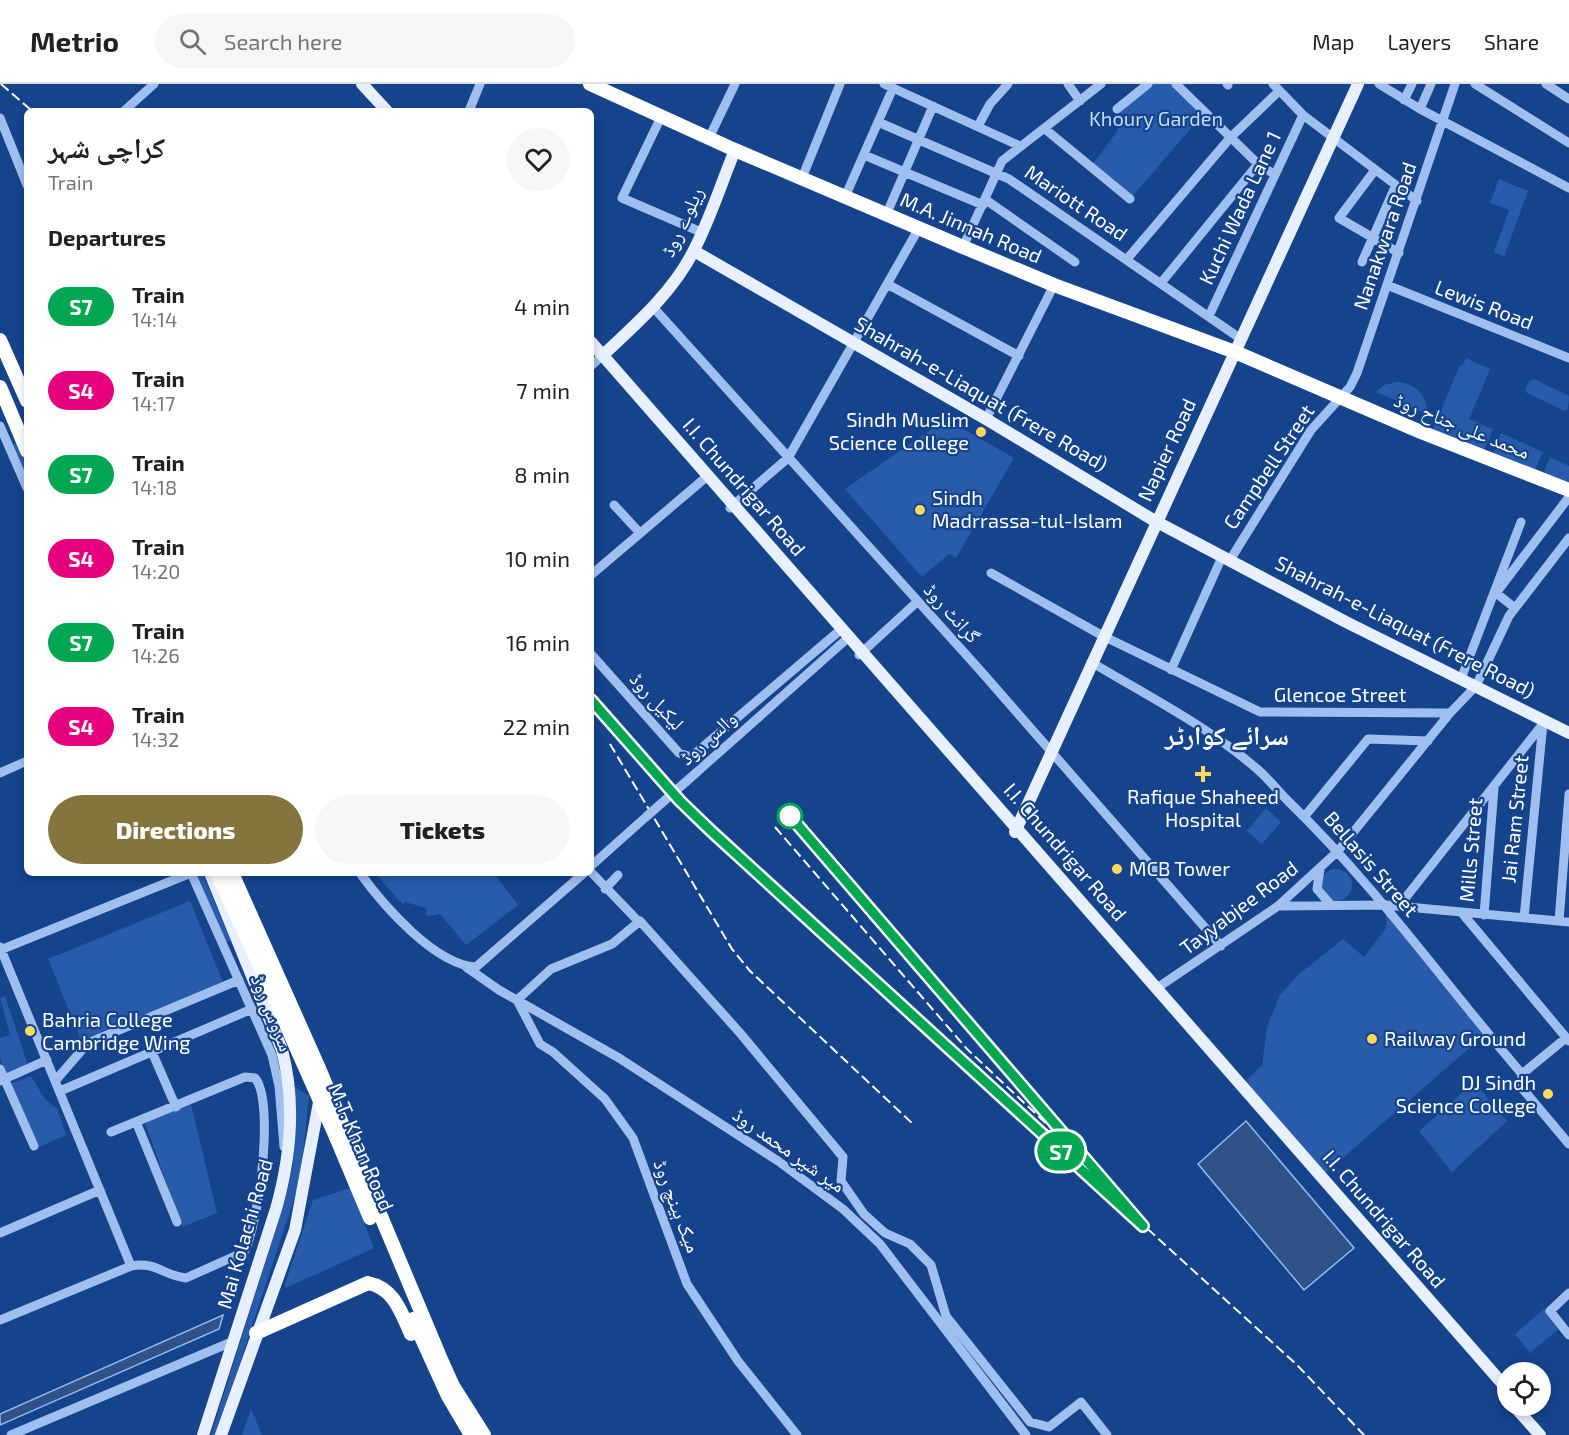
<!DOCTYPE html>
<meta charset="utf-8">
<style>
:root{--surface:#fff;--page:#f6f6f6;--text:#202124;--muted:#757577;--line:#e0e0e0;--accent:#84743e}
body{margin:0;font-family:"Exo 2","Noto Naskh Arabic",sans-serif;background:var(--page);color:var(--text);height:100vh;display:flex;flex-direction:column;font-size:22px;white-space:nowrap}
*{box-sizing:border-box;margin:0}
p{font-size:20px;color:var(--muted)}
.icon{flex:none;width:33px;height:33px;fill:none;stroke:currentColor;stroke-width:2;stroke-linecap:round;stroke-linejoin:round}
.map{position:relative;flex:1;overflow:hidden}
.drawer{position:absolute;left:24px;top:24px;width:570px;height:768px;display:flex;flex-direction:column;background:var(--surface);border-radius:9px;box-shadow:0 3px 9px #0003}
.drawer>*{flex:none}
.badge{padding:0 12px;border-radius:20px;font-size:21px;line-height:39px}
.buttons{position:absolute;left:1497px;top:1278px;display:grid;gap:12px}
.buttons a{display:grid;place-items:center;width:54px;height:54px;border-radius:50%;background:var(--surface);box-shadow:0 3px 9px #0003;font-size:30px}
.map>.badge{position:absolute;translate:-50% -50%;box-shadow:0 0 0 3px #fff}
h2{padding:0 24px;font-size:22px;line-height:54px}
.round{display:grid;place-items:center;flex:none;width:63px;height:63px;border-radius:32px;background:var(--page)}
.headline{display:flex;align-items:center;justify-content:space-between;height:102px;padding:0 24px}
h1{font-size:28px;font-weight:800;line-height:45px}
.primary-button{display:flex;gap:12px;margin-top:auto;padding:12px 24px}
.primary-button a{flex:1;height:69px;border-radius:36px;background:var(--accent);color:#fff;font-size:24px;font-weight:800;line-height:69px;text-align:center}
.primary-button a+a{background:var(--page);color:var(--text)}
ul{padding:0;list-style:none}
li{display:flex;align-items:center;gap:18px;height:84px;padding:0 24px}
li div{flex:1}
li b{display:block;font-size:22px}
li em{font-style:normal}
li .badge{min-width:66px;font-weight:700;text-align:center}
header{display:flex;align-items:center;gap:36px;box-sizing:border-box;height:84px;padding:0 30px;background:var(--surface);border-bottom:2px solid var(--line)}
header strong{font-size:28px}
nav{display:flex;gap:33px;margin-inline-start:auto;font-size:21px}
.search{width:420px;height:54px;background:var(--page);display:flex;align-items:center;gap:15px;box-sizing:border-box;padding:0 21px;border-radius:33px;color:var(--muted);font-size:22px}
.map>svg:first-child{display:block}
.green{fill:#285cab}
.water{fill:#305288;stroke:#91b9f2;stroke-width:1.5}
.lines{fill:none;stroke-linecap:round;stroke-linejoin:round}
.minor{stroke:#9fbff0;stroke-width:9}
.major{stroke:#e8efff;stroke-width:12}
.highway{stroke:#fff;stroke-width:14}
.rail{stroke:#fff;stroke-width:2;stroke-dasharray:10 4.5;stroke-linecap:butt}
.minor-bridge{stroke:#9fbff0;stroke-width:9}
.highway-bridge{stroke:#fff;stroke-width:14}
.line-casing{stroke:#fff;stroke-width:14}
.line{stroke:#00a651;stroke-width:9}
.poi-dot{fill:#ffd95e;stroke:#15438c;stroke-width:2}
.stop-dot{fill:#fff;stroke:#00a651;stroke-width:3}
.labels{text-anchor:middle;stroke-width:4.5;stroke-linejoin:round;paint-order:stroke}
.park-label{font-size:20px;fill:#c5dbfb;stroke:#15438c}
.street-label{font-size:20px;fill:#fff;stroke:#15438c}
.poi-label{font-size:20px;fill:#fff;stroke:#15438c;text-anchor:start}
.district-label{font-size:26px;font-weight:bold;fill:#fff;stroke:#15438c}
</style>
<header>
<strong>Metrio</strong>
<div class="search"><svg class="icon" aria-label="search" viewBox="0 0 24 24"><circle cx="10" cy="10" r="6"/><path d="M15 15l6 6"/></svg>Search here</div>
<nav><a>Map</a><a>Layers</a><a>Share</a></nav>
</header>
<div class="map">
<svg width="1569" height="1351" viewBox="0 0 1569 1351">
<rect width="100%" height="100%" fill="#15438c"/>
<path class="green" d="M1148 0H1176L1205 28 1130 115 1091 83 1118 46 1114 40 1123 32 1117 25Z
M1499 95 1528 107 1504 173 1494 168 1509 126 1490 119Z
M1466 274 1490 285 1469 335 1493 345 1482 372 1430 352 1460 281 1462 282Z
M1534 295 1569 312 1568 325 1565 327 1527 309 1525 306 1530 296Z
M1397 298C1415 299 1428 311 1427 330L1376 308 1384 301Z
M946 335 1014 374 956 474 949 470 922 493 845 405Z
M1501 349 1543 368 1532 392 1491 376Z
M17 358 27 378V395L12 362Z
M1550 373 1569 382V406L1541 395Z
M1266 724 1281 738 1262 760 1247 747Z
M1320 801a16 16 0 1 1 32 0a16 16 0 1 1-32 0Z
M196 789H202L231 857 225 858Z
M375 789H494L518 821 466 861 440 830 427 832 426 824 405 818 403 821Z
M190 817 223 898 81 956 48 875Z
M1386 821 1487 949 1324 1090 1242 1001 1262 981 1267 943 1280 911 1299 890 1343 855 1364 873 1386 844Z
M5 912 27 978 25 982 6 989 0 975V954L10 951 0 914Z
M31 992 44 1014 57 1025 66 1051 35 1065 11 1000Z
M1474 998 1507 1037 1452 1088 1419 1047Z
M294 1002 309 1012 300 1097 216 1351H211L286 1113 293 1081Z
M191 1020 217 1129 182 1143 145 1039Z
M350 1104 374 1164 286 1204 285 1200 313 1116Z
M1544 1225 1560 1244 1530 1269 1515 1250Z
M251 1325 262 1351H242Z"/>
<path class="water" d="M1246 1037 1354 1164 1304 1206 1198 1080Z
M223 1231 219 1245 0 1341V1330Z"/>
<g class="lines">
<path class="minor" d="M884 0 1020 62
M1068 0 1080 17
M1176 0 1258 80 1274 90
M1227 0 1228 1
M1273 0 1303 31 1417 117
M1379 0 1420 25 1569 104
M1475 0 1569 59
M1546 0 1569 15
M1404 16 1412 0
M1117 25 1148 0
M1420 25 1431 0
M124 27 154 0
M469 27 480 0
M661 33 622 114 701 148
M0 34 27 101
M878 38 1009 95 1241 255
M978 42 990 20 1008 0
M1045 45 1130 115
M709 54 735 0
M864 71 983 121
M1375 86 1339 134 1399 169
M802 94 840 0
M845 113 893 4
M986 116 1075 178
M887 129 933 22
M963 163 1002 77 1101 0
M1127 175 1230 54 1279 7
M1362 178 1395 103
M1161 199 1258 80
M889 201 1019 272
M1387 201 1569 274
M653 223 979 585 1221 862
M1209 232 1303 31
M591 282 603 271
M986 335 1054 201
M0 342 27 404
M614 421 640 449
M730 424 788 374 919 144
M1230 476 1311 346 1350 303 1357 289 1455 0
M991 489 1103 552 1260 628 1450 629
M591 491 704 395
M1515 524 1496 509 1569 413
M591 570 679 669 691 673 838 548
M859 571 917 518
M1091 578C1146 611 1207 642 1256 684 1268 694 1277 706 1288 717 1375 801 1444 899 1522 990L1521 1003 1569 1060
M1171 586 1222 473
M1461 595 1521 438
M697 688 850 552
M0 689 27 677
M1305 732 1368 655 1428 657
M591 782 647 732
M1320 785 1317 805 1331 821
M591 788 639 838
M191 789 272 971 279 1002 284 1063
M360 789C383 821 435 881 476 883L584 789
M605 805 618 791
M1278 822 1386 821 1569 838
M1399 822 1546 636
M1462 829 1569 957
M1484 831 1494 704
M1524 834 1543 639
M1559 837 1569 710
M0 863 131 1182
M0 866 191 789
M466 883 499 906 619 974 778 1077 843 1125 880 1160 1026 1351
M1157 904 1278 822 1338 767 1450 629 1476 602 1509 532 1569 454
M152 968 176 1023
M0 985 34 1062
M1522 990 1566 954
M0 997 47 976
M55 997 88 959 239 896
M60 1007 252 925
M137 1040 177 1138
M0 1149 100 1106
M1569 1209 1550 1227 1569 1251
M0 1236 131 1182C156 1177 164 1192 186 1194L244 1168C259 1140 275 1017 255 994L245 993 111 1048
M11 1351 234 1257
M797 1351 738 1277 687 1200 633 1054 605 1015 553 968 540 960 517 916 551 885 612 860 640 837 740 949 843 1073 841 1097 864 1130 885 1149 910 1160 931 1181 946 1232 1030 1338 1049 1343 1081 1318 1107 1351"/>
<path class="major" d="M362 0 387 27
M694 167 986 335 1155 437 1346 538 1569 649
M591 258 1508 1306
M603 271C636 240 672 209 693 168 710 136 721 100 735 66
M1015 748 1358 0
M1514 1322 1540 1351
M203 1351 276 1125C291 1072 296 1019 282 966L210 789
M221 1351 295 1146 320 1013"/>
<path class="highway" d="M590 0 735 66 963 163 1054 201 1235 268 1421 348 1569 406
M0 256 27 317
M0 303 27 367
M217 789 259 880
M232 789 318 982 440 1273 453 1302 484 1351
M336 1053 370 1134
M413 1235 448 1312 471 1351
M256 1249 368 1199C394 1204 401 1228 411 1250"/>
<path class="rail" d="M1 0 32 27
M591 616 680 717 710 746 1297 1281 1364 1351
M610 660 732 865 750 887 914 1041
M790 732 1049 1032
M775 743 967 965 1053 1046 1069 1064
M1066 1053 1106 1098"/>
<path class="minor-bridge" d="M647 732 697 688"/>
<path class="highway-bridge" d="M259 880 336 1053"/>
</g>
<g class="lines">
<defs>
<path id="line" d="M591 616 680 717 710 746 1143 1142 790 732"/>
</defs>
<use href="#line" class="line-casing"/>
<use href="#line" class="line"/>
</g>
<g class="poi-dot">
<circle cx="981" cy="348" r="6"/>
<circle cx="920" cy="426" r="6"/>
<path d="M1200 681h6v6h6v6h-6v6h-6v-6h-6v-6h6z"/>
<circle cx="1117" cy="785" r="6"/>
<circle cx="30" cy="947" r="6"/>
<circle cx="1372" cy="955" r="6"/>
<circle cx="1548" cy="1010" r="6"/>
</g>
<circle class="stop-dot" cx="790" cy="732" r="12"/>
<g class="labels">
<g class="park-label">
<text x="1156" y="42">Khoury Garden</text>
</g>
<g class="street-label">
<text transform="translate(1076 119) rotate(34)" y="7">Mariott Road</text>
<text transform="translate(1240 124) rotate(-65)" y="7">Kuchi Wada Lane 1</text>
<text transform="translate(682 138) rotate(-65)" y="7">ریلوے روڈ</text>
<text transform="translate(971 144) rotate(23)" y="7">M.A. Jinnah Road</text>
<text transform="translate(1385 152) rotate(-71)" y="7">Nanakwara Road</text>
<text transform="translate(1484 221) rotate(21)" y="7">Lewis Road</text>
<text transform="translate(981 310) rotate(30)" y="7">Shahrah-e-Liaquat (Frere Road)</text>
<text transform="translate(1462 342) rotate(22)" y="7">محمد علی جناح روڈ</text>
<text transform="translate(1167 366) rotate(-65)" y="7">Napier Road</text>
<text transform="translate(1269 383) rotate(-56)" y="7">Campbell Street</text>
<text transform="translate(744 403) rotate(49)" y="7">I.I. Chundrigar Road</text>
<text transform="translate(952 529) rotate(48)" y="7">گرانٹ روڈ</text>
<text transform="translate(1405 543) rotate(27)" y="7">Shahrah-e-Liaquat (Frere Road)</text>
<text x="1340" y="618">Glencoe Street</text>
<text transform="translate(657 617) rotate(48)" y="7">لیکیل روڈ</text>
<text transform="translate(708 654) rotate(-42)" y="7">والس روڈ</text>
<text transform="translate(1515 735) rotate(-84)" y="7">Jai Ram Street</text>
<text transform="translate(1471 766) rotate(-85)" y="7">Mills Street</text>
<text transform="translate(1065 768) rotate(49)" y="7">I.I. Chundrigar Road</text>
<text transform="translate(1371 780) rotate(49)" y="7">Bellasis Street</text>
<text transform="translate(1239 824) rotate(-37)" y="7">Tayyabjee Road</text>
<text transform="translate(272 929) rotate(68)" y="7">سروس روڈ</text>
<text transform="translate(361 1063) rotate(67)" y="7">M.T. Khan Road</text>
<text transform="translate(789 1066) rotate(35)" y="7">میر شیر محمد روڈ</text>
<text transform="translate(677 1122) rotate(69)" y="7">میک ہینچ روڈ</text>
<text transform="translate(1384 1135) rotate(49)" y="7">I.I. Chundrigar Road</text>
<text transform="translate(245 1150) rotate(-74)" y="7">Mai Kolachi Road</text>
</g>
<g class="poi-label">
<text x="969" y="343" text-anchor="end">Sindh Muslim<tspan x="969" dy="23">Science College</tspan></text>
<text x="932" y="421">Sindh<tspan x="932" dy="23">Madrrassa-tul-Islam</tspan></text>
<text x="1203" y="720" text-anchor="middle">Rafique Shaheed<tspan x="1203" dy="23">Hospital</tspan></text>
<text x="1129" y="792">MCB Tower</text>
<text x="42" y="943">Bahria College<tspan x="42" dy="23">Cambridge Wing</tspan></text>
<text x="1384" y="962">Railway Ground</text>
<text x="1536" y="1006" text-anchor="end">DJ Sindh<tspan x="1536" dy="23">Science College</tspan></text>
</g>
<g class="district-label">
<text x="1227" y="661">سرائے کوارٹر</text>
</g>
</g>
</svg>
<div class="buttons">
<a><svg class="icon" aria-label="locate" viewBox="0 0 24 24"><circle cx="12" cy="12" r="6"/><path d="M12 2v4M12 18v4M2 12h4M18 12h4"/></svg></a>
</div>
<b class="badge" style="left:1061px;top:1067px;background:#00a651;color:#fff">S7</b>
<section class="drawer">
<div class="headline"><div><h1>کراچی شہر</h1><p>Train</p></div><a class="round"><svg class="icon" aria-label="heart" viewBox="0 0 24 24"><path d="M12 20l-8-8c-3-5 5-10 8-4 3-6 11-1 8 4z"/></svg></a></div>
<h2>Departures</h2>
<ul>
<li><span class="badge" style="background:#00a651;color:#fff">S7</span><div><b>Train</b><p>14:14</p></div><em>4 min</em></li>
<li><span class="badge" style="background:#e6007e;color:#fff">S4</span><div><b>Train</b><p>14:17</p></div><em>7 min</em></li>
<li><span class="badge" style="background:#00a651;color:#fff">S7</span><div><b>Train</b><p>14:18</p></div><em>8 min</em></li>
<li><span class="badge" style="background:#e6007e;color:#fff">S4</span><div><b>Train</b><p>14:20</p></div><em>10 min</em></li>
<li><span class="badge" style="background:#00a651;color:#fff">S7</span><div><b>Train</b><p>14:26</p></div><em>16 min</em></li>
<li><span class="badge" style="background:#e6007e;color:#fff">S4</span><div><b>Train</b><p>14:32</p></div><em>22 min</em></li>
</ul>
<div class="primary-button"><a>Directions</a><a>Tickets</a></div>
</section>
</div>
